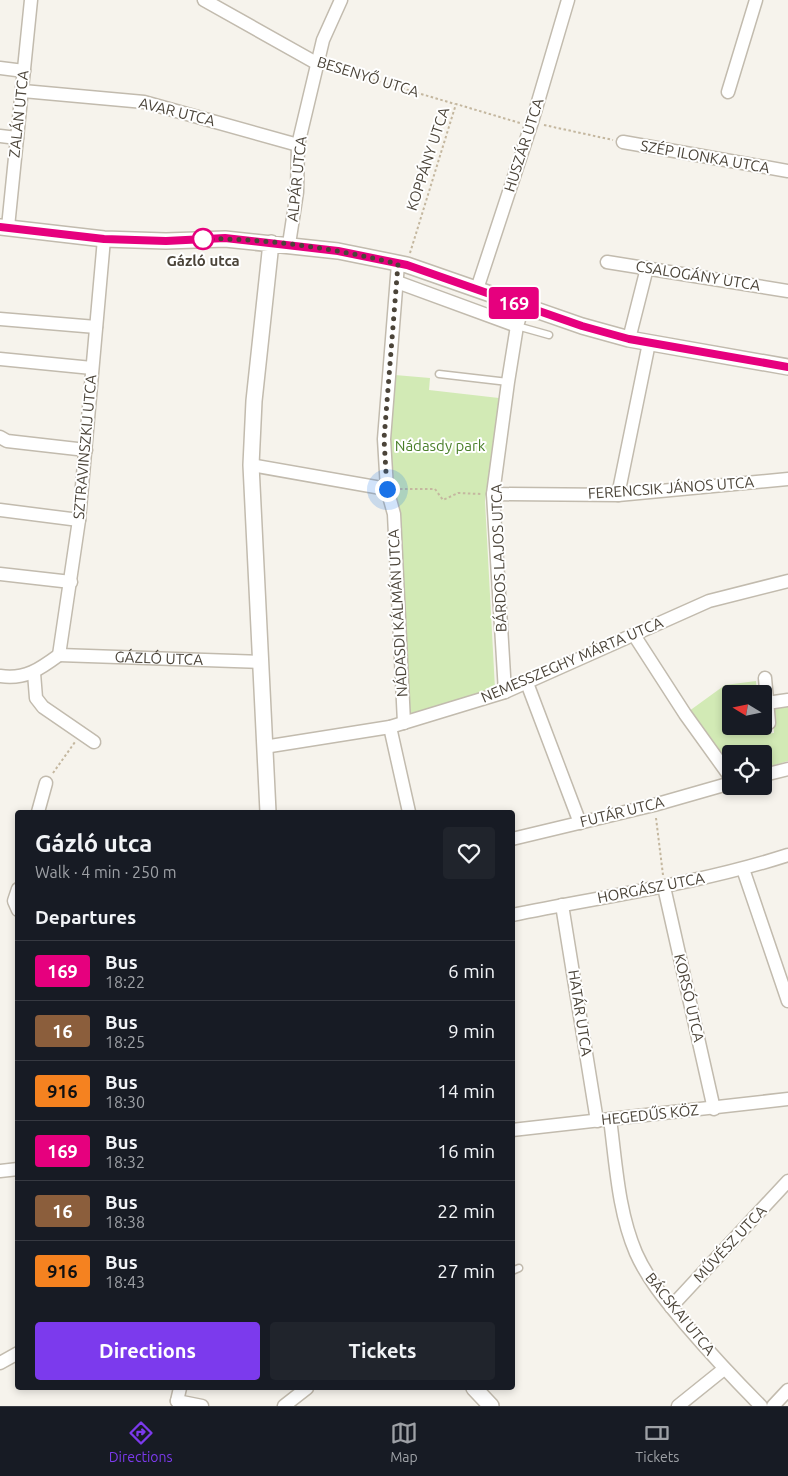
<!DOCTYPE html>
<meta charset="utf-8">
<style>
:root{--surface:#171b24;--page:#20242c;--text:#f1f3f6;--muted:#9ea1a6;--line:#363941;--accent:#7c3aed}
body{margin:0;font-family:Ubuntu,sans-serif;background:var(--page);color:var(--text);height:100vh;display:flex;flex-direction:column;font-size:19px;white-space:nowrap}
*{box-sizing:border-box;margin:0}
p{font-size:16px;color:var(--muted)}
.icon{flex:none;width:28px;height:28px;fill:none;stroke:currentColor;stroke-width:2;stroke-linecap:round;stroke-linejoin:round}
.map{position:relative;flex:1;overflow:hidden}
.drawer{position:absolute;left:15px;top:810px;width:500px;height:580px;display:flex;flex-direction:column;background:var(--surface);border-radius:5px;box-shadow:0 2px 8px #0003}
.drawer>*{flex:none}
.badge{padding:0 10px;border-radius:4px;font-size:18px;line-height:32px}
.needle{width:32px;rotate:280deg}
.tools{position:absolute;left:722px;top:685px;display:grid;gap:10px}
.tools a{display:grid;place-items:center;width:50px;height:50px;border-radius:5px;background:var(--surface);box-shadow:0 2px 8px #0003;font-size:25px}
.you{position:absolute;width:25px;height:25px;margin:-12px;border:4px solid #fff;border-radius:50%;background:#1a73e8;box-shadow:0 0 0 8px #1a73e833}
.map>.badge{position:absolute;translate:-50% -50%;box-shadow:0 0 0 2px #fff}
h2{padding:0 20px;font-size:19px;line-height:45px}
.round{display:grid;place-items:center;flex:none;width:52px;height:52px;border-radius:5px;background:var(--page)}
.summary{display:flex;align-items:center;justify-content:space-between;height:85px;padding:0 20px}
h1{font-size:24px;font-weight:600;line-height:38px}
.cta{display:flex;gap:10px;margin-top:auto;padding:10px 20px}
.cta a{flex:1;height:58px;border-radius:5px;background:var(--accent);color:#fff;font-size:20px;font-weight:600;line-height:58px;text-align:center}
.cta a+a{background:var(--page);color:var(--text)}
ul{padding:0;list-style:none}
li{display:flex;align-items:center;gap:15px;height:60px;padding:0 20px;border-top:1px solid var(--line)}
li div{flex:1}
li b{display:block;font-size:19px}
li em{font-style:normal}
li .badge{min-width:55px;font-weight:700;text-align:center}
.menu{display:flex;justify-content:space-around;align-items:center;height:70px;border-top:1px solid var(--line);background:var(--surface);font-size:14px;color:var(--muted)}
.menu a{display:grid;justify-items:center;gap:2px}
.menu .on{color:var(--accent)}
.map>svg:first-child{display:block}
.green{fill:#d2eab5}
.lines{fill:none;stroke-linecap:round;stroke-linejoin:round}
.service-casing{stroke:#c2bbae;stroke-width:9}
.minor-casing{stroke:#c2bbae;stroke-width:15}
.tertiary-casing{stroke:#c2bbae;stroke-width:18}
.path{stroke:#c4b79f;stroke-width:2;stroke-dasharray:2.5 2.5;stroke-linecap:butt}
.service{stroke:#fff;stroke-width:6}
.minor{stroke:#fff;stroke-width:12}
.tertiary{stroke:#fff;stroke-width:15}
.line-casing{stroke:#fff;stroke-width:11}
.line{stroke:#e6007e;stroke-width:8}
.walk{stroke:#4b4439;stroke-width:5;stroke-dasharray:0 9}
.stop-dot{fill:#fff;stroke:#e6007e;stroke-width:2.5}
.labels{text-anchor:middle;stroke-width:4;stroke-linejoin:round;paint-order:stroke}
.street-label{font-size:15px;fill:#4b4439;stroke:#fff}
.stop-label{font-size:15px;font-weight:bold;fill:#4b4439;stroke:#fff}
.park-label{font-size:15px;fill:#4a7f2a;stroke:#fff}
</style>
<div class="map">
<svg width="788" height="1406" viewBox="0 0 788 1406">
<rect width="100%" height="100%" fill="#f6f3ec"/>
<path class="green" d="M395 375 430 378 429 390 499 398 485 501 495 689 410 718 385 472Z
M756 681 757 694H731V726H761L762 734 774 733 773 708 788 707V761L764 768V754H731V776L685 714 725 685Z"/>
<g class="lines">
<defs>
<path id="service" d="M517 326 549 335
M439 374 508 382
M512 1271 519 1268"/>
<g id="minor">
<path d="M204 0 318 64"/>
<path d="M0 68 24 71"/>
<path d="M23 91 144 102 298 145"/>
<path d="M728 92 756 0"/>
<path d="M0 136 17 138"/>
<path d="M623 142 788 171"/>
<path d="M8 227 31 0"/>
<path d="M289 244 297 192 298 145 323 40 341 0"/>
<path d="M607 262 788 291"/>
<path d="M398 264 384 439 387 489 394 514 404 723"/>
<path d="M397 282 517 326"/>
<path d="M477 289 532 122 568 0"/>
<path d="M0 319 96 327"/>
<path d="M629 339 647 268"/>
<path d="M0 359 92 368"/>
<path d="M0 437 7 441 86 450"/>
<path d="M251 465 387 489"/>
<path d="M493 494 618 495 788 479"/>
<path d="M618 495 649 343"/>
<path d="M0 510 79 520"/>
<path d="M0 574 71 582"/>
<path d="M634 635 685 714 731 778"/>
<path d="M59 655 79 520 104 239"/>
<path id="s1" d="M59 655 260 662"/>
<path d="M34 673 36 698 43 707 94 742"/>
<path d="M0 676C25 680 40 669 59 655"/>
<path d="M765 678 769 723"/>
<path d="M527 683 580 823"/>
<path d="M505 692 493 494 508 382 517 326 523 306"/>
<path d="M767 703 788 700"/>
<path d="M390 727 409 812"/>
<path d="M264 747 390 727 505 692 709 601 788 581"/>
<path d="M764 775 788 769"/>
<path d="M38 812 46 783"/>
<path d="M512 839 654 805 731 783"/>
<path d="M743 869 788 1001"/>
<path d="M664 887 714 1109"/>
<path d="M18 889 14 901 18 910"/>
<path d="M562 905 597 1121"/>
<path d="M512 915C605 896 698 884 788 855"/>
<path d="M610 1119C616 1164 618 1211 636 1253 648 1280 667 1302 686 1325 710 1353 735 1380 761 1406"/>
<path d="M512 1130 788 1099"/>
<path d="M0 1171 18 1169"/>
<path d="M671 1307 788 1181"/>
<path d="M0 1363 18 1353"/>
<path d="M177 1401 202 1406"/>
<path d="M177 1401 180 1388"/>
<path d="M284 1406 307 1388"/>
<path d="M678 1406 724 1369"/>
<path d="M773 1406 788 1390"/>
</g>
<path id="tertiary" d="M0 227 104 239 166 241 225 239 338 251 407 265 582 326 629 339 788 367
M268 812 251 465 254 401 271 243
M474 1388 491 1406"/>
</defs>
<use href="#service" class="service-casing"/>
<use href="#minor" class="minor-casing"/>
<use href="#tertiary" class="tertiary-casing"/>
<path class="path" d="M330 67 455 104
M544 125 613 140
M410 253 456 104 520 123
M400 489H435L443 500 458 493 481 494
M53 773 75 742
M656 818 663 875"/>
<use href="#service" class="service"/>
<use href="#minor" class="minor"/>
<use href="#tertiary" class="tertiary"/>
</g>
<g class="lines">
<defs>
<path id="line" d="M0 227 104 239 166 241 225 238 338 251 407 265 582 326 629 339 788 367"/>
</defs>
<use href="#line" class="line-casing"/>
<use href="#line" class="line"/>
<path class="walk" d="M203 239C211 240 218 238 226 239 283 241 342 250 398 264L384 439 387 489"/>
</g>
<circle class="stop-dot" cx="203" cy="239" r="10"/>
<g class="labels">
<g class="street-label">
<text transform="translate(368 77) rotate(17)" y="5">BESENYŐ UTCA</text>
<text transform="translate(177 112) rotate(14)" y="5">AVAR UTCA</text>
<text transform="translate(19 114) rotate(-84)" y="5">ZALÁN UTCA</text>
<text transform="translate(524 145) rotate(-72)" y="5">HUSZÁR UTCA</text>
<text transform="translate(705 157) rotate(10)" y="5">SZÉP ILONKA UTCA</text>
<text transform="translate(428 159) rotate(-72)" y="5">KOPPÁNY UTCA</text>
<text transform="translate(297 179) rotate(-84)" y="5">ALPÁR UTCA</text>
<text transform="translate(698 276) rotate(9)" y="5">CSALOGÁNY UTCA</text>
<text transform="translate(85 447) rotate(-85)" y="5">SZTRAVINSZKIJ UTCA</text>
<text transform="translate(671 488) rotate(-4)" y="5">FERENCSIK JÁNOS UTCA</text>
<text transform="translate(499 558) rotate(-92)" y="5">BÁRDOS LAJOS UTCA</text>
<text transform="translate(398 613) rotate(-93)" y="5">NÁDASDI KÁLMÁN UTCA</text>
<text dy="5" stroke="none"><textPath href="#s1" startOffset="100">GÁZLÓ UTCA</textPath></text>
<text transform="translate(572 660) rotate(-23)" y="5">NEMESSZEGHY MÁRTA UTCA</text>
<text transform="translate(622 812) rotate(-14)" y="5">FUTÁR UTCA</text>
<text transform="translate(651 888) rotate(-11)" y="5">HORGÁSZ UTCA</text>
<text transform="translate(689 998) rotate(77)" y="5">KORSÓ UTCA</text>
<text transform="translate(580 1013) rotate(81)" y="5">HATÁR UTCA</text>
<text transform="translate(650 1115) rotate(-6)" y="5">HEGEDŰS KÖZ</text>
<text transform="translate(730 1244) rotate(-47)" y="5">MŰVÉSZ UTCA</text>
<text transform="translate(680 1314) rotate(51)" y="5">BÁCSKAI UTCA</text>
</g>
<g class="stop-label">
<text x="203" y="266">Gázló utca</text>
</g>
<g class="park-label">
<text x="440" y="451">Nádasdy park</text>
</g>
</g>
</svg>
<div class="tools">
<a><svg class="needle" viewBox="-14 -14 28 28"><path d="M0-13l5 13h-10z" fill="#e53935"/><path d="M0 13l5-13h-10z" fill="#9ea1a6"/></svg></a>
<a><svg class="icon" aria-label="locate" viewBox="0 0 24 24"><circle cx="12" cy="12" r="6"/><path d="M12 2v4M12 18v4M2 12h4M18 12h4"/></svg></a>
</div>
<div class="you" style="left:387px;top:489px"></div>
<b class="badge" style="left:514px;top:303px;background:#e6007e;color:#fff">169</b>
<section class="drawer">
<div class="summary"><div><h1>Gázló utca</h1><p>Walk · 4 min · 250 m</p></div><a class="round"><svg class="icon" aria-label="heart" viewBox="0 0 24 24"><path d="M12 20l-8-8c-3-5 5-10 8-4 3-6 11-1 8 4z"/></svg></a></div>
<h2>Departures</h2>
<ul>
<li><span class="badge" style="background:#e6007e;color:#fff">169</span><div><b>Bus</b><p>18:22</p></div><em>6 min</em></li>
<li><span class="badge" style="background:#8b5e3c;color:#fff">16</span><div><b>Bus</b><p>18:25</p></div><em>9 min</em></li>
<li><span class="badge" style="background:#f58220;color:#111">916</span><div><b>Bus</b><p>18:30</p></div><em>14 min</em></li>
<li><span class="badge" style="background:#e6007e;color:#fff">169</span><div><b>Bus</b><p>18:32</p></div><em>16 min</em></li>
<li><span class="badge" style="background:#8b5e3c;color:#fff">16</span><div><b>Bus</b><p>18:38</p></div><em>22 min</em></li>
<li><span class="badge" style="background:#f58220;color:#111">916</span><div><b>Bus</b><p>18:43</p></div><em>27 min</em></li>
</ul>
<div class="cta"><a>Directions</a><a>Tickets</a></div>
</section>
</div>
<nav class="menu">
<a class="on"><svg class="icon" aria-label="directions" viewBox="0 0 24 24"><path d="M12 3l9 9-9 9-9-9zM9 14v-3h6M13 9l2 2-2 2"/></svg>Directions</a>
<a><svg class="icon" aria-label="map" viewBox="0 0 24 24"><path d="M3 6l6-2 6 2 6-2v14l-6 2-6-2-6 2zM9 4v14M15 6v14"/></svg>Map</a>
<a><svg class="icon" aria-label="tickets" viewBox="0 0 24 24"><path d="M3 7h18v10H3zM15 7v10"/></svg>Tickets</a>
</nav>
